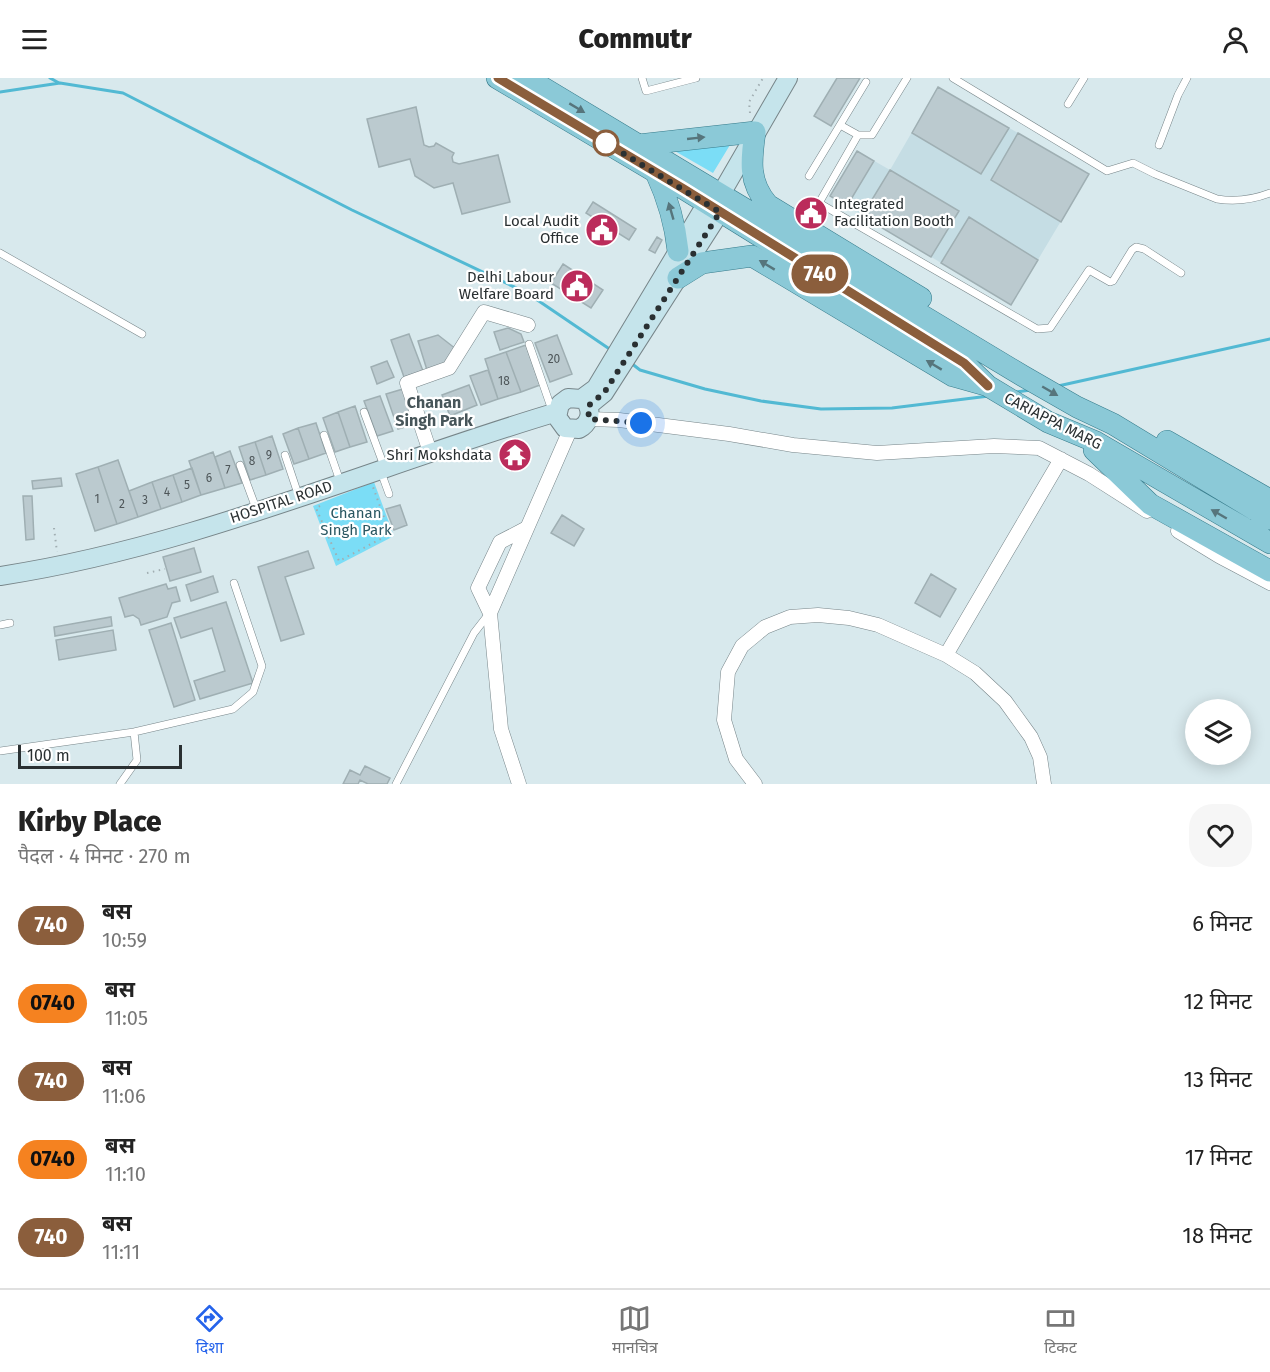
<!DOCTYPE html>
<html lang="hi">
<meta charset="utf-8">
<style>
:root{--surface:#fff;--page:#f6f6f6;--text:#222;--muted:#767676;--line:#e0e0e0;--accent:#2563eb}
body{margin:0;font-family:"Fira Sans","Noto Sans Devanagari",sans-serif;background:var(--page);color:var(--text);height:100vh;display:flex;flex-direction:column;font-size:22px;white-space:nowrap}
*{box-sizing:border-box;margin:0}
p{font-size:20px;color:var(--muted)}
.icon{flex:none;width:33px;height:33px;fill:none;stroke:currentColor;stroke-width:2;stroke-linecap:round;stroke-linejoin:round}
.map{position:relative;height:706px;overflow:hidden}
.sheet{display:flex;flex-direction:column;background:var(--surface);flex:1}
.sheet>*{flex:none}
.badge{padding:0 12px;border-radius:20px;font-size:21px;line-height:39px}
.controls{position:absolute;left:1185px;top:621px;display:grid;gap:12px}
.controls a{display:grid;place-items:center;width:66px;height:66px;border-radius:50%;background:var(--surface);box-shadow:0 3px 15px #0003;font-size:30px}
.scale{position:absolute;left:18px;bottom:15px;width:164px;box-sizing:border-box;padding-left:6px;border:3px solid #2a3032;border-top:0;font-size:16px;line-height:21px;white-space:nowrap;color:#2a3032;-webkit-text-stroke:4px #fff;paint-order:stroke}
.you{position:absolute;width:30px;height:30px;margin:-15px;border:4px solid #fff;border-radius:50%;background:#1a73e8;box-shadow:0 0 0 9px #1a73e833}
.map>.badge{position:absolute;translate:-50% -50%;box-shadow:0 0 0 3px #fff}
.round{display:grid;place-items:center;flex:none;width:63px;height:63px;border-radius:24px;background:var(--page)}
.overview{display:flex;align-items:center;justify-content:space-between;height:102px;padding:0 18px}
h1{font-size:28px;font-weight:800;line-height:45px}
ul{padding:0;list-style:none}
li{display:flex;align-items:center;gap:18px;height:78px;padding:0 18px}
li div{flex:1}
li b{display:block;font-size:22px}
li em{font-style:normal}
li .badge{min-width:66px;font-weight:700;text-align:center}
header{display:flex;justify-content:space-between;align-items:center;height:78px;padding:0 18px;background:var(--surface);font-size:27px;font-weight:800}
.tabs{display:flex;justify-content:space-around;align-items:center;height:84px;border-top:2px solid var(--line);background:var(--surface);font-size:16px;color:var(--muted)}
.tabs a{display:grid;justify-items:center;gap:3px}
.tabs .selected{color:var(--accent)}
.map>svg:first-child{display:block}
.built{fill:#c5dde4}
.green{fill:#7bddf6}
.lines{fill:none;stroke-linecap:round;stroke-linejoin:round}
.stream{stroke:#52b9d3;stroke-width:3}
.building{fill:#bbcacf;stroke:#9fafb3;stroke-width:1.5}
.lane-casing{stroke:#778589;stroke-width:8}
.street-casing{stroke:#778589;stroke-width:15}
.secondary-casing{stroke:#778589;stroke-width:20}
.primary-casing{stroke:#377c8c;stroke-width:22}
.path{stroke:#a1aeb2;stroke-width:2;stroke-dasharray:1.5 4.5;stroke-linecap:butt}
.lane{stroke:#fff;stroke-width:7}
.street{stroke:#fff;stroke-width:14}
.secondary{stroke:#c5e4eb;stroke-width:18}
.primary{stroke:#8bc9d7;stroke-width:21}
.oneway{fill:#56757c}
.line-casing{stroke:#fff;stroke-width:14}
.line{stroke:#8b5e3c;stroke-width:9}
.walk{stroke:#2a3032;stroke-width:6;stroke-dasharray:0 10.8}
.stop-dot{fill:#fff;stroke:#8b5e3c;stroke-width:3}
.labels{text-anchor:middle;stroke-width:4.5;stroke-linejoin:round;paint-order:stroke}
.number-label{font-size:12px;fill:#4e5659}
.poi-label{font-size:15px;fill:#2a3032;stroke:#fff;text-anchor:end}
.street-label{font-size:15px;fill:#2a3032;stroke:#fff}
.park-label{font-size:15px;fill:#295661;stroke:#fff}
.neighbourhood-label{font-size:16px;font-weight:bold;fill:#475559;stroke:#fff}
</style>
<header><svg class="icon" aria-label="menu" viewBox="0 0 24 24"><path d="M4 6h16M4 12h16M4 18h16"/></svg>Commutr<svg class="icon" aria-label="person" viewBox="0 0 24 24"><circle cx="12" cy="8" r="4"/><path d="M4 21q1-7 8-7t8 7"/></svg></header>
<div class="map">
<svg width="1270" height="706" viewBox="0 0 1270 706">
<rect width="100%" height="100%" fill="#d8e9ed"/>
<path class="built" d="M938 9 1089 96 1011 227 830 118 857 73 890 92Z"/>
<path class="green" d="M733 62 713 95 673 72Z
M374 404 394 458 336 488 313 428Z"/>
<g class="lines">
<path class="stream" d="M50 0 59 5
M0 14 60 5 123 15 352 132 527 215 611 272
M631 285 640 292 705 311 761 323 821 331 892 330 989 318
M1058 308 1270 261
M1016 314 1031 312"/>
</g>
<path class="building" d="M837 0H860L831 48 814 38Z
M938 9 1009 50 981 96 912 55Z
M416 29 424 67 429 69 434 68 436 65 454 75 452 79 453 84 459 86 498 77 510 124 462 136 453 105 434 110 415 98 410 81 379 89 367 41Z
M1018 55 1089 96 1061 144 991 102Z
M857 73 874 83 847 128 830 118Z
M890 92 959 133 931 179 862 138Z
M593 124 636 151 629 162 586 135Z
M969 139 1038 182 1011 227 941 185Z
M657 159 662 162 655 175 649 172Z
M563 186 603 212 591 230 551 205Z
M508 250 521 256 524 264 500 272 494 254Z
M409 256 423 293 404 299 391 262Z
M438 257 456 271 442 287 427 292 418 263Z
M557 257 572 296 550 304 535 265Z
M526 267 540 307 521 314 506 274Z
M506 274 521 314 498 321 485 281Z
M387 283 394 299 377 306 371 289Z
M488 292 498 321 481 327 470 298Z
M469 307 477 327 450 338 442 317Z
M403 311 415 346 398 351 386 316Z
M380 318 393 353 377 358 364 323Z
M355 328 367 364 350 369 338 334Z
M338 334 350 369 335 374 323 340Z
M316 345 326 375 309 381 298 350Z
M298 350 309 381 294 386 283 356Z
M272 358 283 391 266 397 255 364Z
M255 364 266 397 250 402 239 369Z
M230 373 242 405 225 410 215 379Z
M213 374 225 410 201 417 189 383Z
M118 382 138 439 117 446 98 389Z
M98 389 117 446 95 453 76 396Z
M192 390 201 417 182 424 173 397Z
M173 397 182 424 161 431 152 404Z
M61 400 62 408 33 411 32 403Z
M152 404 161 431 138 439 129 413Z
M23 418H32L34 461 26 462Z
M400 427 407 447 394 452 386 431Z
M562 437 584 451 574 468 551 455Z
M194 470 201 494 170 503 163 479Z
M308 473 314 490 285 499 304 556 281 563 258 489Z
M931 496 956 511 940 539 915 525Z
M213 498 218 514 191 523 186 507Z
M166 506 168 511 176 509 180 523 172 525 167 539 141 547 139 541 133 537 125 539 119 520Z
M226 524 253 605 200 621 194 603 225 593 212 550 181 560 174 540Z
M111 539 112 548 55 558 54 549Z
M171 545 195 622 174 629 149 552Z
M113 552 116 572 59 582 56 562Z
M365 688 390 700 387 706H368L360 702 358 706H343L350 692 360 697Z"/>
<g class="lines">
<defs>
<path id="lane" d="M642 0 646 13 696 0
M907 0 872 57H858L819 125 1037 251 1050 250 1089 192 1110 204 1113 203 1132 172 1136 169 1144 171 1181 195
M953 0 1107 93 1133 85 1155 96 1217 121C1236 124 1252 122 1270 115
M1068 26 1084 0
M858 57 840 47 866 4
M1159 67 1178 17 1187 0
M809 98 840 47
M0 175 142 256
M529 266 553 335
M364 334 384 388
M324 357 340 403
M285 377 299 419
M240 387 257 433
M381 394 389 416
M0 547 10 545
M0 673 134 654 233 631 253 614 262 588 234 505
M120 706 137 682 134 654
M396 706 474 555 488 537"/>
<path id="street" d="M589 341 619 342 729 356 793 367 877 375 994 368 1039 370 1089 396 1147 433
M430 374 407 305 449 290 484 234 528 247
M1178 453 1219 478 1270 505
M490 535 478 510 500 464 525 451
M946 577 1061 381
M519 706 501 651 490 535 570 352
M755 706 736 681 724 642 728 594 742 568 765 549 790 539 818 537 849 540 878 547 946 577 975 595 1005 623 1031 659 1040 679 1044 706"/>
<path id="secondary" d="M713 115 596 310 581 321 568 320 560 326 557 339 565 350 579 351C588 346 592 337 588 328L604 315 720 134 725 109 788 0
M0 498C192 469 372 389 557 334"/>
<path id="primary" d="M497 0 684 111 964 285 988 308 1048 344 1096 364 1270 465
M527 0 1023 298 1077 329 1113 346 1270 441
M638 67 755 54C751 82 748 104 768 127L921 220
M656 95C668 121 675 144 678 173
M678 200 702 185 752 178 953 298 985 307
M1167 363 1270 422
M1094 372 1150 426 1270 493"/>
</defs>
<use href="#lane" class="lane-casing"/>
<use href="#street" class="street-casing"/>
<use href="#secondary" class="secondary-casing"/>
<use href="#primary" class="primary-casing"/>
<path class="path" d="M750 35 749 24 763 0
M320 428 316 430 339 483 390 456 373 409
M54 450 57 474
M147 495 165 491"/>
<use href="#lane" class="lane"/>
<use href="#street" class="street"/>
<use href="#secondary" class="secondary"/>
<use href="#primary" class="primary"/>
</g>
<defs><path id="oneway-solid" d="M-6-.8H1V-3.2L6.5 0L1 3.2V.8H-6Z" transform="scale(1.5)"/></defs>
<g class="oneway">
<use href="#oneway-solid" transform="translate(577 30) rotate(31)"/>
<use href="#oneway-solid" transform="translate(696 60) rotate(-6)"/>
<use href="#oneway-solid" transform="translate(671 133) rotate(-106)"/>
<use href="#oneway-solid" transform="translate(767 187) rotate(-149)"/>
<use href="#oneway-solid" transform="translate(934 287) rotate(-149)"/>
<use href="#oneway-solid" transform="translate(1050 313) rotate(30)"/>
<use href="#oneway-solid" transform="translate(1219 436) rotate(-150)"/>
</g>
<g class="lines">
<defs>
<path id="line" d="M498 0 684 111 964 285 988 308"/>
</defs>
<use href="#line" class="line-casing"/>
<use href="#line" class="line"/>
<path class="walk" d="M606 65 601 62 720 134 604 315 588 328 589 341 641 345"/>
</g>
<defs>
<symbol id="civic-disc" viewBox="-11 -11 22 22"><circle r="9.5" fill="#bb2c5b" stroke="#fff"/><path d="M-.6-6.5H3V-4.5H.6V-3L4-1V1h2V6H-6V1h2V-1L-.6-3ZM-1.2 2.5V6h2.4V2.5Z" fill="#fff"/></symbol>
<symbol id="temple-disc" viewBox="-11 -11 22 22"><circle r="9.5" fill="#bb2c5b" stroke="#fff"/><path d="M0-6L5-2H3V0L6.5 2.5H4V6H1.5V3h-3V6H-4V2.5H-6.5L-3 0V-2H-5Z" fill="#fff"/></symbol>
</defs>
<g fill-rule="evenodd">
<use href="#civic-disc" x="792" y="116" width="38" height="38"/>
<use href="#civic-disc" x="583" y="133" width="38" height="38"/>
<use href="#civic-disc" x="558" y="189" width="38" height="38"/>
<use href="#temple-disc" x="496" y="358" width="38" height="38"/>
</g>
<circle class="stop-dot" cx="606" cy="65" r="12"/>
<g class="labels">
<g class="number-label">
<text x="554" y="285">20</text>
<text x="504" y="307">18</text>
<text x="269" y="381">9</text>
<text x="252" y="387">8</text>
<text x="228" y="396">7</text>
<text x="209" y="404">6</text>
<text x="187" y="411">5</text>
<text x="167" y="418">4</text>
<text x="97" y="425">1</text>
<text x="145" y="426">3</text>
<text x="122" y="430">2</text>
</g>
<g class="poi-label">
<text x="834" y="131" text-anchor="start">Integrated<tspan x="834" dy="17">Facilitation Booth</tspan></text>
<text x="579" y="148">Local Audit<tspan x="579" dy="17">Office</tspan></text>
<text x="554" y="204">Delhi Labour<tspan x="554" dy="17">Welfare Board</tspan></text>
<text x="492" y="382">Shri Mokshdata</text>
</g>
<g class="street-label">
<text transform="translate(1053 343) rotate(27)" y="5">CARIAPPA MARG</text>
<text transform="translate(281 424) rotate(-18)" y="5">HOSPITAL ROAD</text>
</g>
<g class="park-label">
<text x="356" y="440">Chanan<tspan x="356" dy="17">Singh Park</tspan></text>
</g>
<g class="neighbourhood-label">
<text x="434" y="330">Chanan<tspan x="434" dy="18">Singh Park</tspan></text>
</g>
</g>
</svg>
<div class="controls">
<a><svg class="icon" aria-label="layers" viewBox="0 0 24 24"><path d="M12 4l9 5-9 5-9-5zM3 14l9 5 9-5"/></svg></a>
</div>
<div class="scale">100 m</div>
<div class="you" style="left:641px;top:345px"></div>
<b class="badge" style="left:820px;top:196px;background:#8b5e3c;color:#fff">740</b>
</div>
<section class="sheet">
<div class="overview"><div><h1>Kirby Place</h1><p>पैदल · 4 मिनट · 270 m</p></div><a class="round"><svg class="icon" aria-label="heart" viewBox="0 0 24 24"><path d="M12 20l-8-8c-3-5 5-10 8-4 3-6 11-1 8 4z"/></svg></a></div>
<ul>
<li><span class="badge" style="background:#8b5e3c;color:#fff">740</span><div><b>बस</b><p>10:59</p></div><em>6 मिनट</em></li>
<li><span class="badge" style="background:#f58220;color:#111">0740</span><div><b>बस</b><p>11:05</p></div><em>12 मिनट</em></li>
<li><span class="badge" style="background:#8b5e3c;color:#fff">740</span><div><b>बस</b><p>11:06</p></div><em>13 मिनट</em></li>
<li><span class="badge" style="background:#f58220;color:#111">0740</span><div><b>बस</b><p>11:10</p></div><em>17 मिनट</em></li>
<li><span class="badge" style="background:#8b5e3c;color:#fff">740</span><div><b>बस</b><p>11:11</p></div><em>18 मिनट</em></li>
</ul>
</section>
<nav class="tabs">
<a class="selected"><svg class="icon" aria-label="directions" viewBox="0 0 24 24"><path d="M12 3l9 9-9 9-9-9zM9 14v-3h6M13 9l2 2-2 2"/></svg>दिशा</a>
<a><svg class="icon" aria-label="map" viewBox="0 0 24 24"><path d="M3 6l6-2 6 2 6-2v14l-6 2-6-2-6 2zM9 4v14M15 6v14"/></svg>मानचित्र</a>
<a><svg class="icon" aria-label="tickets" viewBox="0 0 24 24"><path d="M3 7h18v10H3zM15 7v10"/></svg>टिकट</a>
</nav>
